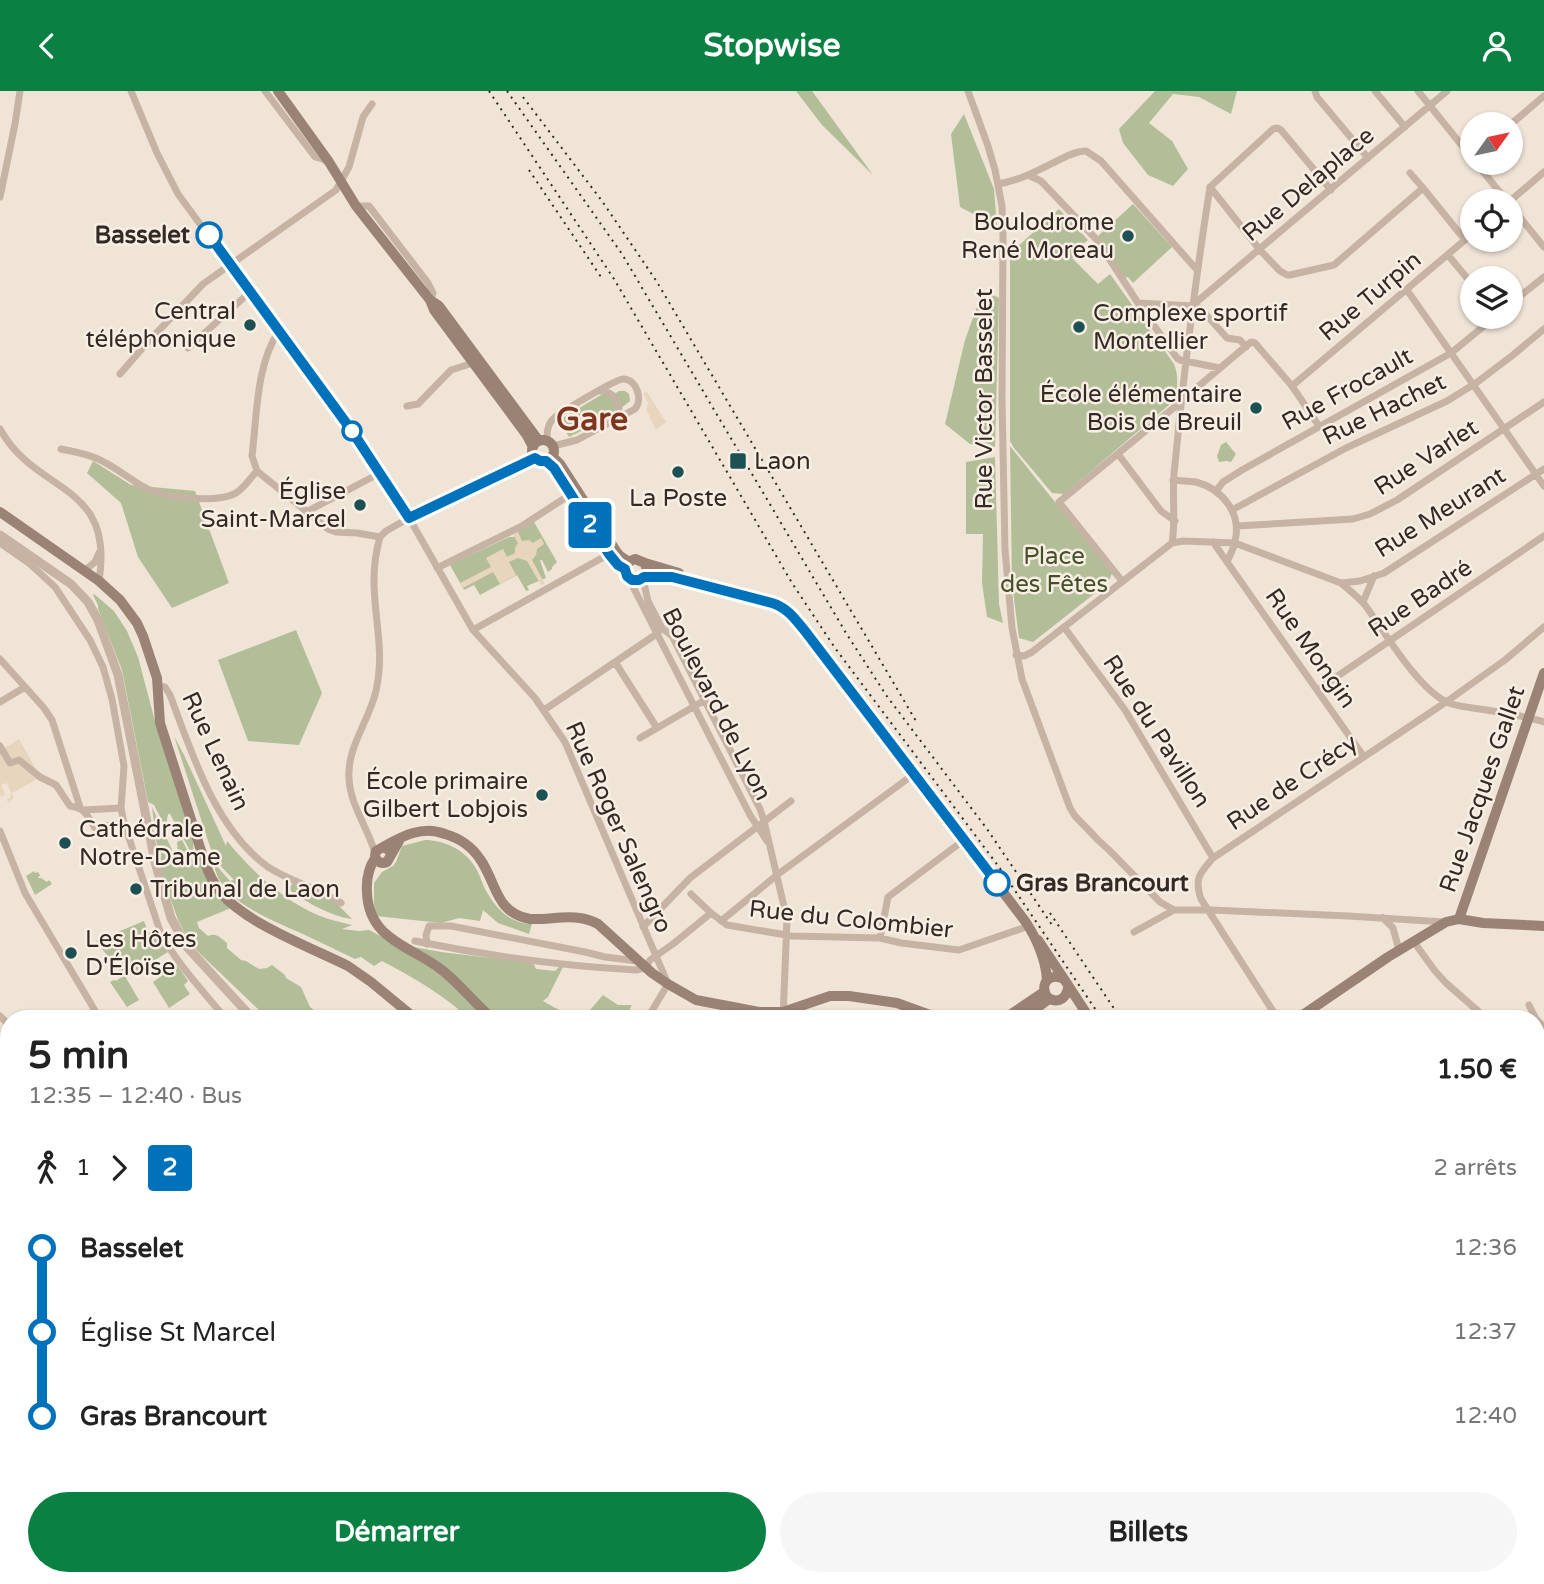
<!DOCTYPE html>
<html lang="fr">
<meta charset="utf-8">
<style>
:root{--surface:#fff;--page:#f6f6f6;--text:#222;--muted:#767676;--accent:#0b8043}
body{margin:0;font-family:"Varela Round",sans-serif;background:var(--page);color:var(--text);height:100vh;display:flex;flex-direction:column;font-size:26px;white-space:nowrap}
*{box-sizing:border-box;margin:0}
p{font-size:23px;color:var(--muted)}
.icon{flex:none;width:38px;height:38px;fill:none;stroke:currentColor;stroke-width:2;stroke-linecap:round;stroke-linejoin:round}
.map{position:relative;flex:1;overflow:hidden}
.details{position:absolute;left:0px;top:919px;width:1545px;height:576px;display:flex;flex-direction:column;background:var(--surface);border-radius:28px 28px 0 0;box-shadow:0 2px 5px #0004}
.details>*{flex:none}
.badge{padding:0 14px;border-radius:5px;font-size:24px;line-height:46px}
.needle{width:46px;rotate:57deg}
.tools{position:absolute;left:1460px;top:21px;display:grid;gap:14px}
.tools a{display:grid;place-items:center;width:63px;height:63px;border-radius:50%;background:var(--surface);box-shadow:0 2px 5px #0004;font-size:35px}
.map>.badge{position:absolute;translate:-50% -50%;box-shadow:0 0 0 4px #fff}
.legs{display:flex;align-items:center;gap:10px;height:77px;padding:0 28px;font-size:23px}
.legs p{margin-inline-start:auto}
.summary{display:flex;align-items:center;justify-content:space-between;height:119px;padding:0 28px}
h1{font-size:38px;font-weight:700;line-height:52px}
.primary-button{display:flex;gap:14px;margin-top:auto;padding:14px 28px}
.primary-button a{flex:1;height:80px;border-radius:42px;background:var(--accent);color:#fff;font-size:28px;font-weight:700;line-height:80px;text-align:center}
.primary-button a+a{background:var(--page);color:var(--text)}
ul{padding:0 28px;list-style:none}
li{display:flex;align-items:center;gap:24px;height:84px;font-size:26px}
li i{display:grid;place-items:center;width:10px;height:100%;margin:0 9px;background:currentColor}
li i::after{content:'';width:18px;height:18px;margin:-9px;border:5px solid;border-radius:50%;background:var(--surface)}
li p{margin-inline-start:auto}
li:first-child i{background:linear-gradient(#0000 50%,currentColor 0)}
li:last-child i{background:linear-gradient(currentColor 50%,#0000 0)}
header{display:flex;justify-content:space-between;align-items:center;height:91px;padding:0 28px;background:var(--accent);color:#fff;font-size:32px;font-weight:700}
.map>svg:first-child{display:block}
.green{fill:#b2be98}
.plaza{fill:#e8d5be}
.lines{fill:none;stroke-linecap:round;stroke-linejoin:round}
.minor{stroke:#c7b3a4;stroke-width:7}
.tertiary{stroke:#c7b3a4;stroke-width:9}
.secondary{stroke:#9a8275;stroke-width:10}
.rail{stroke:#332925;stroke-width:2;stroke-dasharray:2 5;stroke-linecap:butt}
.line-1-casing{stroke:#fff;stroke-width:16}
.line-1{stroke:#0072bc;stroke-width:10}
.stop-1-dot{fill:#fff;stroke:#0072bc;stroke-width:3.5}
.poi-dot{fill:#1c5052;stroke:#f8eee3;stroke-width:2.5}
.labels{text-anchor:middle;stroke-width:5;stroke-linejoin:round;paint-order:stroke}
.street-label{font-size:24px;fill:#332925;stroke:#f8eee3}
.poi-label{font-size:24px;fill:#332925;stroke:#f8eee3;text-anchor:end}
.stop-label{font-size:24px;font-weight:bold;fill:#332925;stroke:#f8eee3;text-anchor:end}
.park-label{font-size:24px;fill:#43502a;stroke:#f8eee3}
.district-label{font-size:32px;font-weight:bold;fill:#7f3621;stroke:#f8eee3}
</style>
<header><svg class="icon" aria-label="back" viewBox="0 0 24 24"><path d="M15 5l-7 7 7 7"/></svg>Stopwise<svg class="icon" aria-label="person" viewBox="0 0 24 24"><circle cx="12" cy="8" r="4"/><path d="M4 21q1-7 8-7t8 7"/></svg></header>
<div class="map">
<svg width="1544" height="1493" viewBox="0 0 1544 1493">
<rect width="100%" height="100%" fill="#f0e4d7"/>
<path class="green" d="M796 0H812L873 84 822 34Z
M1155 0H1237L1231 23 1199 6 1173 3 1149 32 1172 50 1188 78 1173 95 1148 84 1123 52 1119 38Z
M964 23 994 98 997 135 960 116 951 43Z
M1133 113 1172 156 1133 192 1128 186 1123 187 1098 145Z
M1059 118 1088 149 1080 155 1082 158 1072 167 1098 193 1110 183 1174 273C1179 285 1177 296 1176 308L1064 403 1052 402 1014 357 1010 350V163L1015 162 1016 157Z
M983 199 999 207 995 356 970 353 945 333 965 249Z
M619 300H625L629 303 630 310C611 326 591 335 569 346L559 329 601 304 607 303 611 305Z
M1226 351 1236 363 1231 371 1226 370 1219 371 1217 365 1221 354Z
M1010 355 1112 482 1108 492 1033 551 1019 547 1012 492Z
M995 366 999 513 1003 532 987 526 982 492 983 443H966V371Z
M93 370 131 394 195 400 229 492 172 517 138 466 121 412 87 382Z
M534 431 557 471 552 476V478L548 481 542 469H540L546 487 527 495 529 499 526 500 517 484 480 504 474 494 464 499 450 474 509 446H514L516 442Z
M94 503 114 520 127 540 138 566 156 634 170 674 193 751 194 767 170 723H168L166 734 165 735 154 714 148 711 122 579 98 518V514L93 504Z
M296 539 322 602 299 654 248 650 218 569Z
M174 645 184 664 226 755 227 750C253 781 282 809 320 825 330 829 341 831 352 834L342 838 359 840 369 839 388 849 414 856 441 861 533 872 536 878 555 880 559 876H563L548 906 543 910 573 927H506L486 918 476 925 468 927C443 903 412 886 382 870L374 875 361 866 355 868C338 860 322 852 305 844 275 830 217 810 214 772L230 790 234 789 216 770 213 765Z
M152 716 173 761H178L177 751 182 749 197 777 199 776V765C207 788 211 801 231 817L197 831 199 837 208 845C216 841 221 847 227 852V857L241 869 246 870 259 878 267 877 272 874 285 884 286 887 301 896 310 916 324 927H257L256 926 261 921 191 854 178 829 160 778Z
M425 749C443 749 463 758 473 773 480 782 482 794 488 803 498 820 512 833 532 833L529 843 498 832 483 819 480 830 459 827 441 832 376 825 374 814V792L382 781 393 775 396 771 402 755Z
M34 780 35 782 38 781 40 784 38 787H41L47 791 49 789 52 793 35 804 26 785Z
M293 792 334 810 352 828C330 825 306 811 288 798Z
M144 830 148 841H154L168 861 126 887 139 909 127 916 110 891 114 889 116 890 123 885 96 850Z
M177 874 188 890 184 894 190 903 169 917 153 891Z
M603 904 618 914H632L625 927H583Z
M8 937 9 1013 6 1012 1 1018 0 1017V944Z
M5 1073 9 1074V1127L0 1126V1076H4Z
M9 1159V1320L0 1318V1184H5Z"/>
<path class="plaza" d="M647 301 666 331 656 339 646 318 648 312 643 302Z
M518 441 522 450 529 449 533 452 541 447 544 453 537 458 536 464 532 469 545 493 541 494 527 470 518 467 509 471 516 484 500 493 493 481 463 497 460 492 491 476 486 467 503 458 507 466 515 462V457L518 452 513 443Z
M19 648 38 682 37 688 12 702 14 707 8 712 7 708 10 707 11 703 7 692 1 694 5 704 1 706 0 703V660Z"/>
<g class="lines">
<path class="minor" d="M131 0 157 62 178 103 337 320 400 411 473 539 535 607 565 651 668 893 647 928
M265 0 315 66 329 70
M968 0 988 55 995 79 1002 115 1003 146 1002 309 1005 459 1012 537 1022 588 1070 717 1075 725 1099 750 1109 759 1160 811 1174 819H1212L1348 825 1445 831
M1315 0 1317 6 1368 67
M1375 0 1405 36
M1418 0 1472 67
M1510 34 1544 5
M1476 72 1507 110
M1410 82 1423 97
M1028 84 1041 90 1097 149 1138 212 1193 215 1200 217 1227 247 1240 249 1246 256
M998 93C1018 90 1037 80 1055 71 1065 66 1075 60 1086 60L1101 70 1197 179
M1210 96 1260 159 1280 180 1287 184H1290L1334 174 1423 97 1465 149
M1210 96 1273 38 1277 37 1281 39 1331 99
M0 106 15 33 20 0
M1510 110 1544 81
M1510 114 1544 156
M356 115H369L428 192 433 202 430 209
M1448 164 1472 193
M1407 199 1544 395
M1138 212 1177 267 1180 269 1220 277
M1510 213 1544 186
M1193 214 1447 0
M279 240C256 273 257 325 252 365L257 380 328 438 336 441 357 442 380 446
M188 257 250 201
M120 283 146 253 203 193 336 99 349 76 363 26 372 13
M1292 295 1472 143
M600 300C617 301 621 312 618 328
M1183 306 1194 299 1251 251 1255 252 1292 295 1319 335
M407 315 418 313 451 279 473 272
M0 338C37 405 115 390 99 490
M547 350C547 342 547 335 552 329 559 322 617 287 624 288 637 289 643 309 635 318L577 349 553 355
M61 358C75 361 90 363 102 370 117 377 129 388 144 396 162 407 215 412 234 403 244 398 250 387 257 380
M1118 363 1161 420 1175 430
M1173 389C1181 390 1189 390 1196 391 1222 398 1242 422 1235 450 1234 457 1230 464 1227 471
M1216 400 1223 391 1242 379 1451 262 1495 226
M1232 419 1346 357 1447 310 1476 292 1513 264 1544 238
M306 421 380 382
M1237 435 1353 428 1370 423 1397 409 1544 311
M380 446 386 440 409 427 535 367
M1213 451 1364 666
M0 452 30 473 55 496 90 549 103 576 112 608 124 675 121 717 124 732 95 737C87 725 86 717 70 715L56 694 40 686 19 669 10 672 0 655
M1172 452 1183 450 1235 452 1341 492 1360 490 1384 482 1544 378
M437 477 522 435 571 403
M84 480 95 471 99 462
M629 488 750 724 767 750
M643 488 648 510 662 537 672 545 760 718 764 730 787 828 783 928
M1122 490 1059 411 1182 310
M1341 492C1349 499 1358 506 1365 514 1384 540 1419 600 1449 612 1460 616 1474 617 1486 619 1506 622 1525 625 1544 631
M1363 511 1374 485
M1064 536 1125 619 1213 767
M473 539 609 463
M1016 564 1024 565 1032 561 1172 452C1176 429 1172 406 1174 383 1183 287 1195 191 1210 96
M0 568 44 617 52 629 80 716
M615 571 657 637
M159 595 165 596 170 604C192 662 215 738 268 776 291 791 318 797 341 812
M1317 599 1544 445
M0 611 25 596
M544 619 658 542
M640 647 705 609
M84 719 121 717
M124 732 161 843C178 874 204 901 226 928
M0 740 25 802 100 928
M375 762C368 737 350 714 349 687 347 656 369 630 376 600 385 559 374 529 374 489 374 474 376 460 380 446
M691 803 711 822 727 834 792 845 880 847 901 852 959 859 1029 835
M1383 827 1393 837 1399 859
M721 830 777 784 914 683
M643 836 690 787 791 710
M1134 841 1174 819
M880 847 888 806 964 749
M415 850C488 865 562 875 636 879L645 877 650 869 673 853 711 822
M1414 851 1435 880 1446 892 1487 928
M427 853 426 844 429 835H451L585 861 605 866 637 870
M1529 914 1536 928
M0 925 9 934
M1278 928 1201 808C1194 787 1200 782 1213 767L1446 611 1505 569 1544 536
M1536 928 1544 936
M1536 975 1544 982
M1536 1016 1544 1010
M0 1022 9 1026
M0 1070 9 1071
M1536 1106H1544
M562 1486 564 1493
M642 1486 647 1493
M788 1486 793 1493
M1015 1486 1022 1493
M548 1493 550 1486
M713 1493 719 1486
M1389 1493 1399 1488"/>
<path class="tertiary" d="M0 444 71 493 88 511 98 529 118 584 155 771 171 827 187 856 253 928
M0 1101 9 1103"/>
<path class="secondary" d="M278 0 329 71 356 115 430 209 434 219 526 343 533 356
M430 209 439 215 539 350
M532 360a11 11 0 1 1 22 0a11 11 0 1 1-22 0Z
M552 365 560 373 616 460 620 465 629 471
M546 370 554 377 609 463 618 474 625 478
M0 421 99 490 120 509 137 532 143 545 157 587 160 632 204 769C208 781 213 792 221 802 247 833 312 857 348 875L371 891 416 928
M645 472 679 482
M644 486 647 480 645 472 635 468C628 470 625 474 625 482L632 489H639L644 486H672L772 511 788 520 1025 830C1036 846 1046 869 1047 889
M383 756C392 751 402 745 413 742 423 739 435 739 445 743 459 747 472 756 480 768 497 792 495 822 530 828 554 829 576 821 598 833L652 882 668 893 696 909 759 921H783L830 905H849L897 912 941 928
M391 764 389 759 383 756 376 760C373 768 379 774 387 771L399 750
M375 767C368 778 366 789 367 802 369 849 411 855 442 879 460 893 475 913 493 928
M1459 828 1544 582
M1038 849 1064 888
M1068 897C1066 909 1056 913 1047 906 1039 892 1050 881 1064 888L1090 928
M1004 928 1044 901
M1022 928 1049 908
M1297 928 1388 866 1446 831 1459 828 1483 832 1544 835
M0 1423 9 1420
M1264 1486 1267 1493"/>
<path class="rail" d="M489 0 614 188 792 492 835 557 999 776 1102 928
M507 0 622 163 846 542 886 604 987 738 1052 834
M523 6 602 110 657 191 916 630
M529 79 603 189
M1050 822 1121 928
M1536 1139H1544
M1479 1486 1484 1493
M1492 1486 1496 1493"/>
</g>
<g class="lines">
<defs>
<path id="line-1" d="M209 144 352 340 409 427 535 367 540 370H546L554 377 609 463 618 474 625 478 627 485 632 489H639L644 486H672L772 512C788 517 795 528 805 540L997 792"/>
</defs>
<use href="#line-1" class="line-1-casing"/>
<use href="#line-1" class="line-1"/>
</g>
<g class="stop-1-dot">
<circle cx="209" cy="144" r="12"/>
<circle cx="352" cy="340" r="9"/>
<circle cx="997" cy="792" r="12"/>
</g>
<g class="poi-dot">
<circle cx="1128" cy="145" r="7"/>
<circle cx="250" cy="234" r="7"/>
<circle cx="1079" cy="236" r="7"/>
<circle cx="1256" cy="317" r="7"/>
<rect x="729" y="361" width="18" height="18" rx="3.5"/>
<circle cx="678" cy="381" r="7"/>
<circle cx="360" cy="414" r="7"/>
<circle cx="542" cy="704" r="7"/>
<circle cx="65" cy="752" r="7"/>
<circle cx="136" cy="798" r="7"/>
<circle cx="71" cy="862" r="7"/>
</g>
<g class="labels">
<g class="street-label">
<text transform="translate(1308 93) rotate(-40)" y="8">Rue Delaplace</text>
<text transform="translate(1370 205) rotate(-40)" y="8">Rue Turpin</text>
<text transform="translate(1347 298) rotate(-29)" y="8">Rue Frocault</text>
<text transform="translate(984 308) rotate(-90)" y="8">Rue Victor Basselet</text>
<text transform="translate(1384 318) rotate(-26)" y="8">Rue Hachet</text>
<text transform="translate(1426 366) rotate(-33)" y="8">Rue Varlet</text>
<text transform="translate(1440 421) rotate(-32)" y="8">Rue Meurant</text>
<text transform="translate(1420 507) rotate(-34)" y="8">Rue Badré</text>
<text transform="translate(1311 557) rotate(55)" y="8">Rue Mongin</text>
<text transform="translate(717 613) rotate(63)" y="8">Boulevard de Lyon</text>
<text transform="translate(1157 640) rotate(57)" y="8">Rue du Pavillon</text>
<text transform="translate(216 660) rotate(65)" y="8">Rue Lenain</text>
<text transform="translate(1292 691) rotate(-34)" y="8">Rue de Crécy</text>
<text transform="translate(1482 698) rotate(-71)" y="8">Rue Jacques Gallet</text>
<text transform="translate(619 736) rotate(66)" y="8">Rue Roger Salengro</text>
<text transform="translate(851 828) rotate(6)" y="8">Rue du Colombier</text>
</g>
<g class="poi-label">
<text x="1114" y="139">Boulodrome<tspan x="1114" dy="28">René Moreau</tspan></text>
<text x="236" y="228">Central<tspan x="236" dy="28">téléphonique</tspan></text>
<text x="1093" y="230" text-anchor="start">Complexe sportif<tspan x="1093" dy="28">Montellier</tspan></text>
<text x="1242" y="311">École élémentaire<tspan x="1242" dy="28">Bois de Breuil</tspan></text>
<text x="754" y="378" text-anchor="start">Laon</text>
<text x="346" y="408">Église<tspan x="346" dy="28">Saint-Marcel</tspan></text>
<text x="678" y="415" text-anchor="middle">La Poste</text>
<text x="528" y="698">École primaire<tspan x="528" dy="28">Gilbert Lobjois</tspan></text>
<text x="79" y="746" text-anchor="start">Cathédrale<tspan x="79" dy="28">Notre-Dame</tspan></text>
<text x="150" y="806" text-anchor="start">Tribunal de Laon</text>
<text x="85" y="856" text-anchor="start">Les Hôtes<tspan x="85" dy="28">D'Éloïse</tspan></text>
</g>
<g class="stop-label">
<text x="190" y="152">Basselet</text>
<text x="1016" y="800" text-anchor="start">Gras Brancourt</text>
</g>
<g class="park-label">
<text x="1054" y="473">Place<tspan x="1054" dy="28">des Fêtes</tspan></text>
</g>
<g class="district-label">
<text x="592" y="339">Gare</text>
</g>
</g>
</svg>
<div class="tools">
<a><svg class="needle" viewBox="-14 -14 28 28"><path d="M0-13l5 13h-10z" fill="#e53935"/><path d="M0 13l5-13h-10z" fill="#767676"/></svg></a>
<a><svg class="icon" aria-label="locate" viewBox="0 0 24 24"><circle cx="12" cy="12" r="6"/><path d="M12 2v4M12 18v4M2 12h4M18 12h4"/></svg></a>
<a><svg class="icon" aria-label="layers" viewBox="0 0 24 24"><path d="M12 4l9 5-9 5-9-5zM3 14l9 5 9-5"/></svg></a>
</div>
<b class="badge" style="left:590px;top:434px;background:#0072bc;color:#fff">2</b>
<section class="details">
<div class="summary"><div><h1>5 min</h1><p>12:35 – 12:40 · Bus</p></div><b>1.50 €</b></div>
<div class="legs"><svg class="icon" aria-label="walk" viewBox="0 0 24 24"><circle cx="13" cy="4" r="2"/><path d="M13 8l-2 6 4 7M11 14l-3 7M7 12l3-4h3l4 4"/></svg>1<svg class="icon" aria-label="forward" viewBox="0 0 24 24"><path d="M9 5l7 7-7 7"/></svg><b class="badge" style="background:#0072bc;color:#fff">2</b><p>2 arrêts</p></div>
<ul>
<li><i style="color:#0072bc"></i><b>Basselet</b><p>12:36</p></li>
<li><i style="color:#0072bc"></i><span>Église St Marcel</span><p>12:37</p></li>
<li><i style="color:#0072bc"></i><b>Gras Brancourt</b><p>12:40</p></li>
</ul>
<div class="primary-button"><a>Démarrer</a><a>Billets</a></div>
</section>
</div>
